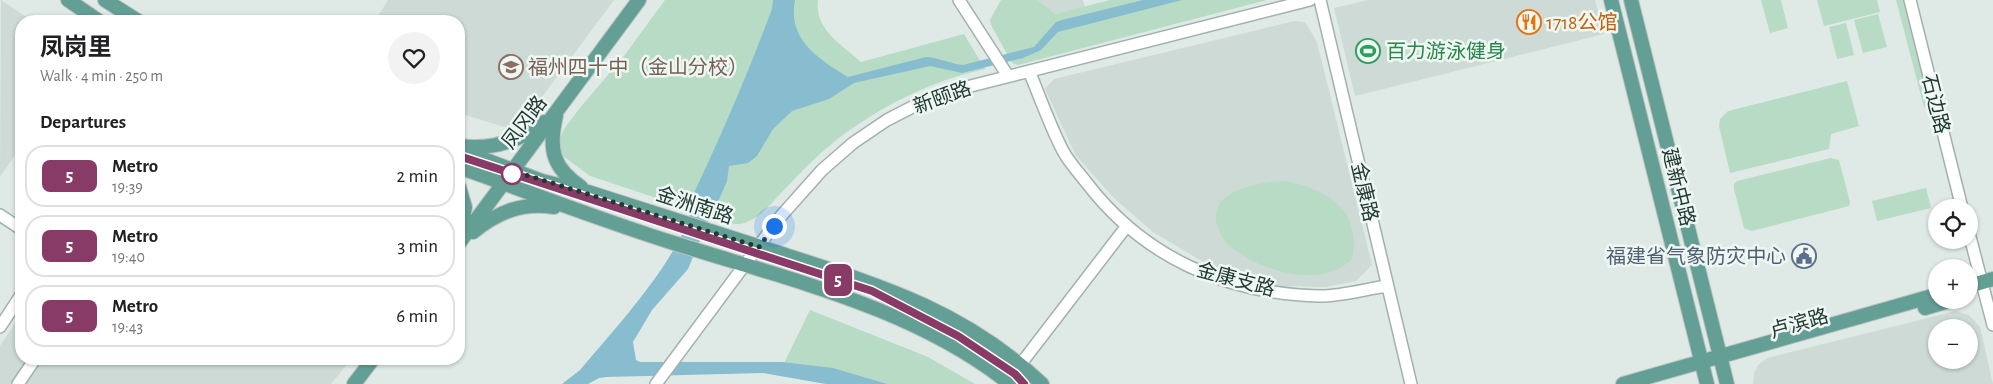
<!DOCTYPE html>
<meta charset="utf-8">
<style>
:root{--surface:#fff;--page:#f2f2f2;--text:#202124;--muted:#757577;--line:#e0e0e0}
body{margin:0;font-family:"Alegreya Sans","Noto Sans SC",sans-serif;background:var(--page);color:var(--text);height:100vh;display:flex;flex-direction:column;font-size:19px;white-space:nowrap}
*{box-sizing:border-box;margin:0}
p{font-size:16px;color:var(--muted)}
.icon{flex:none;width:28px;height:28px;fill:none;stroke:currentColor;stroke-width:2;stroke-linecap:round;stroke-linejoin:round}
.map{position:relative;flex:1;overflow:hidden}
.details{position:absolute;left:15px;top:15px;width:450px;height:350px;display:flex;flex-direction:column;background:var(--surface);border-radius:20px;box-shadow:0 1px 4px #0004}
.details>*{flex:none}
.badge{padding:0 10px;border-radius:8px;font-size:18px;line-height:32px}
.buttons{position:absolute;left:1928px;top:199px;display:grid;gap:10px}
.buttons a{display:grid;place-items:center;width:50px;height:50px;border-radius:50%;background:var(--surface);box-shadow:0 1px 4px #0004;font-size:25px}
.you{position:absolute;width:25px;height:25px;margin:-12px;border:4px solid #fff;border-radius:50%;background:#1a73e8;box-shadow:0 0 0 8px #1a73e833}
.map>.badge{position:absolute;translate:-50% -50%;box-shadow:0 0 0 2px #fff}
h2{padding:0 25px;font-size:19px;line-height:45px}
.round{display:grid;place-items:center;flex:none;width:52px;height:52px;border-radius:26px;background:var(--page)}
.summary{display:flex;align-items:center;justify-content:space-between;height:85px;padding:0 25px}
h1{font-size:24px;font-weight:700;line-height:38px}
ul{padding:0;list-style:none}
li{display:flex;align-items:center;gap:15px;height:62px;margin:0 10px 8px;padding:0 15px;border:2px solid var(--line);border-radius:20px}
li div{flex:1}
li b{display:block;font-size:19px}
li em{font-style:normal}
li .badge{min-width:55px;font-weight:700;text-align:center}
.map>svg:first-child{display:block}
.built{fill:#cddad5;fill-rule:evenodd}
.green{fill:#b7dbc4}
.water{fill:#87bdcf}
.lines{fill:none;stroke-linecap:round;stroke-linejoin:round}
.minor-casing{stroke:#a2b1ad;stroke-width:14}
.major-casing{stroke:#bcc4c2;stroke-width:16}
.minor{stroke:#fff;stroke-width:11}
.major{stroke:#649f95;stroke-width:14}
.line-casing{stroke:#fff;stroke-width:11}
.line{stroke:#893b67;stroke-width:8}
.walk{stroke:#203935;stroke-width:5;stroke-dasharray:0 9}
.stop-dot{fill:#fff;stroke:#893b67;stroke-width:2.5}
.labels{text-anchor:middle;stroke-width:5;stroke-linejoin:round;paint-order:stroke}
.food-label{font-size:20px;fill:#c56008;stroke:#eff7f3;text-anchor:start}
.leisure-label{font-size:20px;fill:#27864d;stroke:#eff7f3;text-anchor:start}
.education-label{font-size:20px;fill:#785e54;stroke:#eff7f3;text-anchor:start}
.street-label{font-size:20px;fill:#203935;stroke:#eff7f3}
.service-label{font-size:20px;fill:#4e5e75;stroke:#eff7f3;text-anchor:end}
</style>
<div class="map">
<svg width="1993" height="384" viewBox="0 0 1993 384">
<rect width="100%" height="100%" fill="#dfeae6"/>
<path class="built" d="M1 0 32 21H21V146L0 177Z
M388 0H614L524 121 511 129 459 113V21H375Z
M1037 0H1083L1085 7 1056 14Z
M1368 0H1595L1604 34 1355 96 1334 8Z
M1295 21 1305 22 1317 42 1372 265 1356 281 1325 287 1282 286 1248 280 1200 260 1153 232 1115 199 1076 156 1045 89 1054 79Z
M1956 311 1969 315 1980 327 1993 384H1753L1754 373 1758 365 1767 358ZM1936 328H1969V360H1936Z
M21 314V359H351L331 384H0V346Z"/>
<path class="green" d="M665 0H818C814 29 842 45 861 62L964 34 985 69C935 80 889 102 847 132 823 149 803 170 783 191 772 202 763 215 749 221 744 224 739 224 734 224L590 176 563 156 560 151 559 141 564 129 579 109 624 56Z
M1001 0H1037L1056 14 1110 0H1267L1018 65 1012 63 991 25 990 20Z
M1761 0H1781L1788 28 1770 33Z
M1817 0H1877L1880 12 1824 26Z
M1896 0H1904L1931 106 1924 107Z
M1878 14 1887 47 1863 53 1854 20Z
M1846 23 1854 55 1837 59 1829 27Z
M1847 81 1859 126 1831 134 1829 149 1730 173 1719 126 1720 119 1728 111Z
M1831 158 1839 160 1850 202 1849 206 1752 231 1744 228 1734 189V184L1737 181Z
M1283 181C1327 188 1362 210 1352 259 1321 289 1262 272 1231 247 1224 242 1220 233 1217 225 1208 190 1258 183 1283 181Z
M1926 188 1931 208 1877 221 1872 201Z
M810 310 928 357 975 384H882L784 363Z"/>
<path class="water" d="M773 0H795C787 39 818 59 848 77L926 57C940 58 951 64 963 65L1034 47 1056 22 1062 20 1143 0H1182L1058 32 1041 50 1023 58 962 73 930 66 854 83 829 99 792 111 773 129 757 156 748 163 729 166 727 181 718 202 711 214 688 269 652 310 633 342 636 360 640 362H782L833 368 887 384H826L763 373 606 377 599 378 588 384H562L580 370C612 332 694 244 693 195 722 134 748 73 772 9Z"/>
<g class="lines">
<defs>
<path id="minor" d="M959 0 1008 76
M1320 0 1411 384
M1910 0 1962 208
M1029 71C1040 97 1050 126 1063 151 1069 162 1078 172 1086 182 1143 257 1226 294 1320 296 1341 296 1366 289 1387 286
M0 215 21 229
M1969 233 1993 325
M0 327 21 295
M1020 365 1126 227
M18 384 35 359
M656 384 781 216 822 170 853 143 887 120 924 101 955 90 1310 0"/>
<path id="major" d="M68 0 99 21
M105 0 138 21
M1611 0 1707 384
M1631 0 1727 384
M556 116C548 150 553 168 581 187
M460 146C492 150 519 142 544 122
M459 150 542 181 588 192C651 212 713 232 776 252 878 285 962 309 1042 384
M459 167C531 193 603 221 677 244 790 280 915 308 1010 384
M459 187 465 207 460 237
M473 232C498 212 522 202 554 207
M459 243 639 0
M1969 286 1993 279
M1925 308 1952 300
M354 384 373 359
M1623 384 1936 295"/>
</defs>
<use href="#minor" class="minor-casing"/>
<use href="#major" class="major-casing"/>
<use href="#minor" class="minor"/>
<use href="#major" class="major"/>
</g>
<g class="lines">
<defs>
<path id="line" d="M459 156 872 291 958 336 1015 374 1024 384"/>
</defs>
<use href="#line" class="line-casing"/>
<use href="#line" class="line"/>
<path class="walk" d="M512 174 513 171 759 247 774 226"/>
</g>
<defs>
<symbol id="restaurant-ring" viewBox="-11 -11 22 22"><circle r="9.5" fill="#eff7f3" stroke="#e8710a" stroke-width="1.5"/><path d="M-5-6h1v4h1v-4h1v4h1v-4h1v5L-1.5 .5V6h-2V.5L-5-1ZM5-6V6H3V1.5H1.5Q1.5-4 5-6Z" fill="#e8710a"/></symbol>
<symbol id="stadium-ring" viewBox="-11 -11 22 22"><circle r="9.5" fill="#eff7f3" stroke="#2e9e5b" stroke-width="1.5"/><path d="M0-5a6.5 5 0 1 0 0 10a6.5 5 0 1 0 0-10ZM-3.5-1.8h7v3.6h-7Z" fill="#2e9e5b"/></symbol>
<symbol id="school-ring" viewBox="-11 -11 22 22"><circle r="9.5" fill="#eff7f3" stroke="#8d6e63" stroke-width="1.5"/><path d="M0-5L7-2L0 1L-7-2ZM-4 1L0 2.5L4 1V4Q0 6-4 4Z" fill="#8d6e63"/></symbol>
<symbol id="civic-ring" viewBox="-11 -11 22 22"><circle r="9.5" fill="#eff7f3" stroke="#5c6f8a" stroke-width="1.5"/><path d="M-.6-6.5H3V-4.5H.6V-3L4-1V1h2V6H-6V1h2V-1L-.6-3ZM-1.2 2.5V6h2.4V2.5Z" fill="#5c6f8a"/></symbol>
</defs>
<g fill-rule="evenodd">
<use href="#restaurant-ring" x="1515" y="8" width="28" height="28"/>
<use href="#stadium-ring" x="1354" y="37" width="28" height="28"/>
<use href="#school-ring" x="497" y="53" width="28" height="28"/>
<use href="#civic-ring" x="1790" y="242" width="28" height="28"/>
</g>
<circle class="stop-dot" cx="512" cy="174" r="10"/>
<g class="labels">
<g class="food-label">
<text x="1546" y="29">1718公馆</text>
</g>
<g class="leisure-label">
<text x="1386" y="58">百力游泳健身</text>
</g>
<g class="education-label">
<text x="528" y="74">福州四十中（金山分校）</text>
</g>
<g class="street-label">
<text transform="translate(942 97) rotate(-20)" y="7">新颐路</text>
<text transform="translate(1936 104) rotate(76)" y="7">石边路</text>
<text transform="translate(524 122) rotate(-53)" y="7">凤冈路</text>
<text transform="translate(1679 187) rotate(76)" y="7">建新中路</text>
<text transform="translate(1365 192) rotate(77)" y="7">金康路</text>
<text transform="translate(695 205) rotate(18)" y="7">金洲南路</text>
<text transform="translate(1236 279) rotate(15)" y="7">金康支路</text>
<text transform="translate(1799 323) rotate(-16)" y="7">卢滨路</text>
</g>
<g class="service-label">
<text x="1786" y="263">福建省气象防灾中心</text>
</g>
</g>
</svg>
<div class="buttons">
<a><svg class="icon" aria-label="locate" viewBox="0 0 24 24"><circle cx="12" cy="12" r="6"/><path d="M12 2v4M12 18v4M2 12h4M18 12h4"/></svg></a>
<a>+</a>
<a>−</a>
</div>
<div class="you" style="left:774px;top:226px"></div>
<b class="badge" style="left:838px;top:280px;background:#893b67;color:#fff">5</b>
<section class="details">
<div class="summary"><div><h1>凤岗里</h1><p>Walk · 4 min · 250 m</p></div><a class="round"><svg class="icon" aria-label="heart" viewBox="0 0 24 24"><path d="M12 20l-8-8c-3-5 5-10 8-4 3-6 11-1 8 4z"/></svg></a></div>
<h2>Departures</h2>
<ul>
<li><span class="badge" style="background:#893b67;color:#fff">5</span><div><b>Metro</b><p>19:39</p></div><em>2 min</em></li>
<li><span class="badge" style="background:#893b67;color:#fff">5</span><div><b>Metro</b><p>19:40</p></div><em>3 min</em></li>
<li><span class="badge" style="background:#893b67;color:#fff">5</span><div><b>Metro</b><p>19:43</p></div><em>6 min</em></li>
</ul>
</section>
</div>
